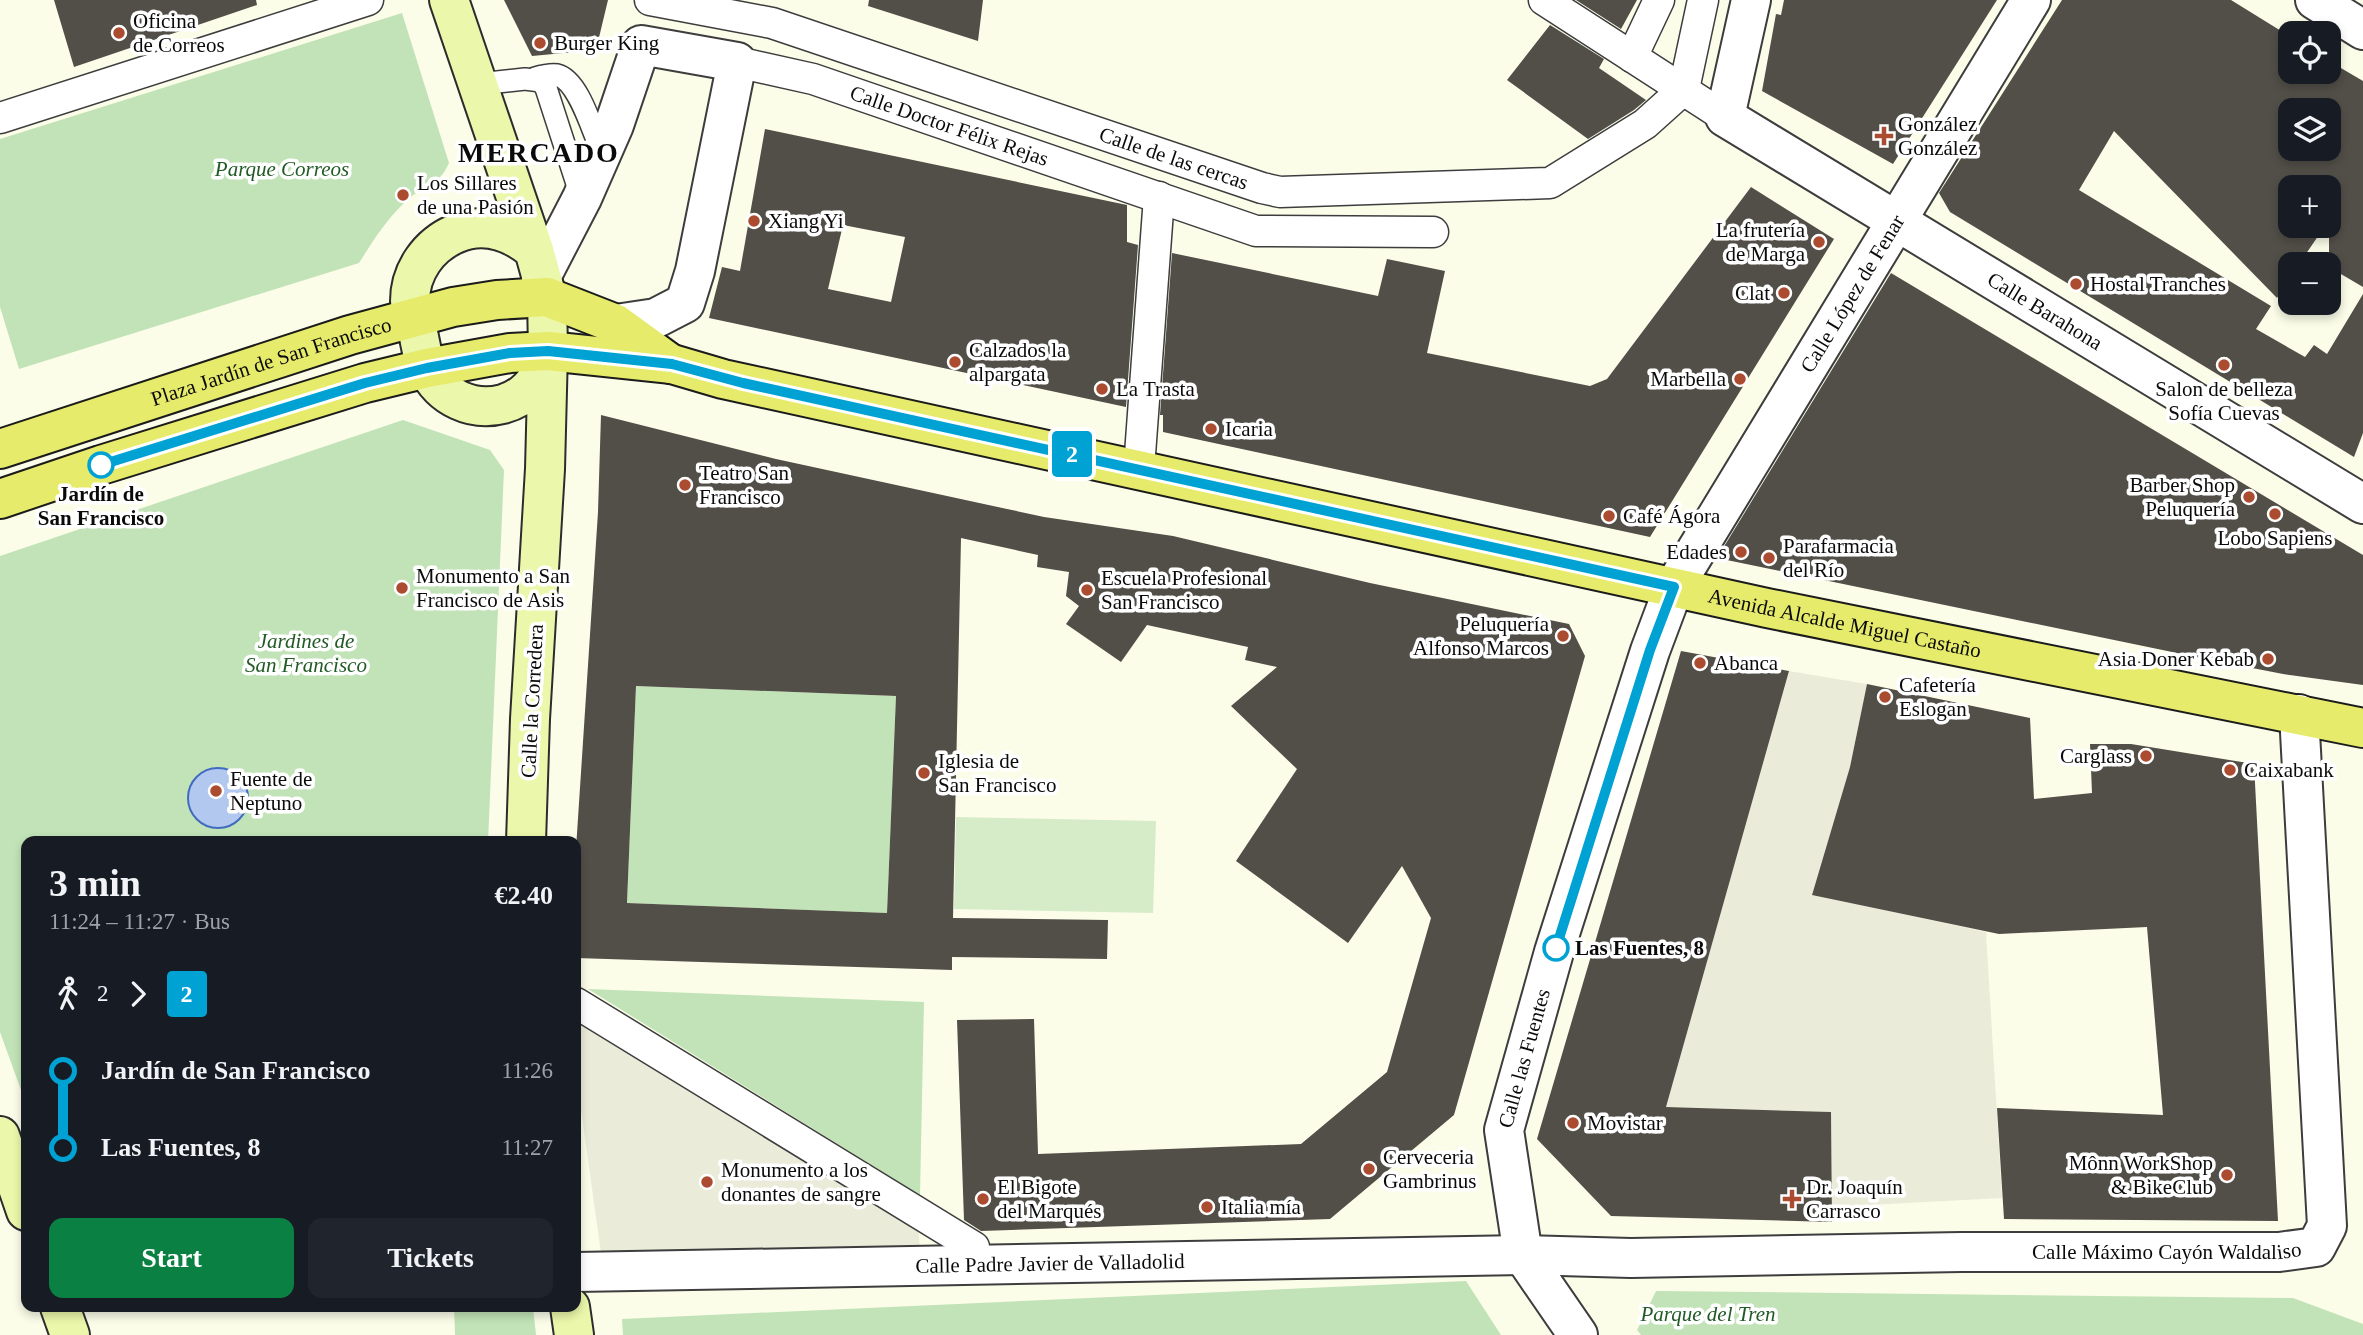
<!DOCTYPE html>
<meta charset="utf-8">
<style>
:root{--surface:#171b24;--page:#20242c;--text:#f1f3f6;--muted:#9ea1a6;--accent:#0b8043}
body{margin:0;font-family:"Times New Roman",serif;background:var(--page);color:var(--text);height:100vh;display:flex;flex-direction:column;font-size:26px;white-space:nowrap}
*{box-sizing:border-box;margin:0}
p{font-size:23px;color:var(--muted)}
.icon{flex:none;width:38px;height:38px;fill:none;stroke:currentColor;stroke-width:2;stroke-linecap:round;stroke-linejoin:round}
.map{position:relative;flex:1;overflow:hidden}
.sheet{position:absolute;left:21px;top:836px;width:560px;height:476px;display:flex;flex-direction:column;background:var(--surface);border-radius:14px;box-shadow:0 4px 10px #0003}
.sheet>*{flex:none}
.badge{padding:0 14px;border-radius:5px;font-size:24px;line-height:46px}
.controls{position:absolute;left:2278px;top:21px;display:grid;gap:14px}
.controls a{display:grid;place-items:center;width:63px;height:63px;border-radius:14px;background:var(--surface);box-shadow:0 4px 10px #0003;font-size:35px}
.map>.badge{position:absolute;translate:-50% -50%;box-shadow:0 0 0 4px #fff}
.legs{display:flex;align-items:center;gap:10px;height:77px;padding:0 28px;font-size:23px}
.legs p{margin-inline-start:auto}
.head{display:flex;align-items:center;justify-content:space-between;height:119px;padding:0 28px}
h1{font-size:38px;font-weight:700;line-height:52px}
.action{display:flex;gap:14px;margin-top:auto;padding:14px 28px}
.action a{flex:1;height:80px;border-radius:14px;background:var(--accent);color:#fff;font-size:28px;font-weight:700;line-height:80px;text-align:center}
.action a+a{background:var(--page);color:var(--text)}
ul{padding:0 28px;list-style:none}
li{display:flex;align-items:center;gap:24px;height:77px;font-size:26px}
li i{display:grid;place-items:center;width:10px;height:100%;margin:0 9px;background:currentColor}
li i::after{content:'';width:18px;height:18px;margin:-9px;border:5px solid;border-radius:50%;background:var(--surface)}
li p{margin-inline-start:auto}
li:first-child i{background:linear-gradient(#0000 50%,currentColor 0)}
li:last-child i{background:linear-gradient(currentColor 50%,#0000 0)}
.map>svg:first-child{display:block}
.green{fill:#c2e3b7}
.pitch{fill:#d6ebc8}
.plaza{fill:#ebebda}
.water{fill:#b3c8ef;stroke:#416bbf;stroke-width:2}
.building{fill:#524e48;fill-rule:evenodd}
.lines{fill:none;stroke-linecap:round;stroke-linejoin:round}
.service-casing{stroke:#3d3d3d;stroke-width:24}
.pedestrian-casing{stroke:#3d3d3d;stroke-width:33}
.minor-casing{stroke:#3d3d3d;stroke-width:42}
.secondary-casing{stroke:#2c2c2c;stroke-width:42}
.primary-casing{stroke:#1b1b1b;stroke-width:42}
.service{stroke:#fff;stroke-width:21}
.pedestrian{stroke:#fff;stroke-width:30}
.minor{stroke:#fff;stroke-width:38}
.secondary{stroke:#ebf7aa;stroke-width:38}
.primary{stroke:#e7eb6b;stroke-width:38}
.line-1-casing{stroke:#fff;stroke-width:16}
.line-1{stroke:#00a2d3;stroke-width:10}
.poi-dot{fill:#ab4c31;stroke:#fff;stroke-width:2.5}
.stop-1-dot{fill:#fff;stroke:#00a2d3;stroke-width:3.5}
.labels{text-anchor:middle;stroke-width:7;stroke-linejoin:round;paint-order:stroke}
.poi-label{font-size:21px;fill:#0a0a0a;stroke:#fff;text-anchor:start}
.street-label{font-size:21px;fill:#0a0a0a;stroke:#fff}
.park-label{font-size:21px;font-style:italic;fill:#225a26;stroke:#fff}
.stop-label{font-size:21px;font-weight:bold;fill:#0a0a0a;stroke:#fff}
.district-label{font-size:28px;font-weight:bold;letter-spacing:2px;fill:#0a0a0a;stroke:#fff}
</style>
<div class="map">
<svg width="2363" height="1335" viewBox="0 0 2363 1335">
<rect width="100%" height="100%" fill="#fbfde9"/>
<path class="green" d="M402 13 449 163C438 188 422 185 405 202 386 220 373 241 359 263L19 369 0 307V139Z
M403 420 490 450 504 470 488 842H26V1104L0 1032V556Z
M636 686 896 696 887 913 627 903Z
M588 989 924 1002 920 1195Z
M1466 1281 1501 1335H623L622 1319Z
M1656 1291 2293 1298 2363 1324V1335H1641L1637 1330Z
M454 1307H533L536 1335H455Z"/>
<path class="pitch" d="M956 817 1156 821 1153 913 954 909Z"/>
<path class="plaza" d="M1789 671 1867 684 1850 767 1812 894 1986 932 2002 1198 1832 1207 1831 1112 1666 1107Z
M576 1003 917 1212 920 1249 601 1253 576 1074Z"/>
<path class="water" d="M188 798a30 30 0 1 1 60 0a30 30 0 1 1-60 0Z"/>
<path class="building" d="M54 0H256L257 5 74 67Z
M504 0H608L596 50 532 56Z
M869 0H983L978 41 868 6Z
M1576 0H1637L1621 29Z
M1784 0H1997L1893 164 1762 91 1776 14 1781 15Z
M2062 0H2231L2291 37V72H2329V61L2363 81V287L2329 267V187H2291V226H2325L2299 264H2291V277L2277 298 2114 131 2079 190 2271 306 2256 329 2305 357 2314 345 2327 354 2363 294V433L2354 457 1950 212 1939 193ZM2291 110H2329V149H2291Z
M1550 25 1604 59 1599 68 1646 100 1634 110 1588 139 1507 80Z
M765 129 1127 205V242L1138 245 1126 407 709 318 722 267 740 271ZM843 225 905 237 891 302 828 289Z
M1751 187 1834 239 1650 537 1163 432V415H1160L1172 253 1378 296 1387 259 1445 271 1427 353 1590 386 1607 379Z
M1891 273 2363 555V685L2283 674 2206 659 1717 558Z
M601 415 776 459 1044 517 1173 536 1370 583 1569 624 1585 656 1454 1115 1330 1219 981 1231 964 1220 957 1020 1034 1019 1038 1154 1301 1144 1387 1072 1431 918 1402 866 1348 943 1236 861 1297 769 1231 706 1277 667 1245 660 1248 647 1147 625 1121 662 1066 624 1079 606 1066 596 1069 572 1037 567 1038 555 961 538 953 918 1108 920 1107 959 952 957V970L576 958V849L598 512ZM636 686 896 696 887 913 627 903Z
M1681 651 1789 671 1666 1107 1831 1112 1832 1222 1611 1216 1537 1139Z
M1867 684 2030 718 2034 799 2092 793 2090 744H2131L2254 764 2278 1221 2004 1219 1997 1108 2163 1115 2147 927 1999 934 1812 895 1850 767Z"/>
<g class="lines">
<defs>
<path id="service" d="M535 78C542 76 550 74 557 75 579 80 593 133 602 152
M479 84 525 79 541 81 546 88 581 196"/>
<g id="pedestrian">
<path id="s1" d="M650 0 772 23 1262 188 1280 192 1550 183 1645 124 1684 89"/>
<path d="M1544 0 1725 117"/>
<path d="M1632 57 1659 0"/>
<path id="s2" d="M737 62 813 79 1256 231 1433 232"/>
<path d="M1684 89 1703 0"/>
<path d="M0 118 368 0"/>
<path d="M1139 468 1159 197"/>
<path d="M576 1003 974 1247"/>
</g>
<g id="minor">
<path id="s3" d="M1751 0 1725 117 2363 504"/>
<path d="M2315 0 2363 30"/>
<path d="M541 277 582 198 614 125 641 45 737 62 695 271 685 303 656 318 616 324"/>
<path id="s4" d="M576 1272 1523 1255 1631 1258 1961 1252H2279L2316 1247 2327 1226 2299 714"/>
<path id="s5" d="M1578 1335 1523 1255 1504 1130 1554 952 1650 651 1674 587 2031 0"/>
</g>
<path id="secondary" d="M449 0 534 250 547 297 548 351 545 469 530 719 526 842
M534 250C511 231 484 221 455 234 429 245 410 271 410 301 410 312 416 326 419 337 421 347 423 359 427 368 441 398 473 412 503 404 528 397 541 378 547 355
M0 1136 26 1211
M60 1307 70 1335
M570 1307 574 1335"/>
<g id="primary">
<path id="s6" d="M0 449 350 335 453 307 497 300 547 297 616 324 671 364"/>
<path id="s7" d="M0 499 101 465 365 383 427 368 510 353 548 351 672 364 723 379 1767 608 2363 728"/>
</g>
</defs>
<use href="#service" class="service-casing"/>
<use href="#pedestrian" class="pedestrian-casing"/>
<use href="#minor" class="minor-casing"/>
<use href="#secondary" class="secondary-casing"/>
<use href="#primary" class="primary-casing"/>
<use href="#service" class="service"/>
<use href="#pedestrian" class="pedestrian"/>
<use href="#minor" class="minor"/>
<use href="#secondary" class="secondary"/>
<use href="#primary" class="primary"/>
</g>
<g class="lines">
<defs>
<path id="line-1" d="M101 465 365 383 427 368 510 353 548 351 672 364 743 383 1674 587 1650 650 1556 948"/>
</defs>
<use href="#line-1" class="line-1-casing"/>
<use href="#line-1" class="line-1"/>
</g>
<g class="poi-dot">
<circle cx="119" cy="33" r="7"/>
<circle cx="540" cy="43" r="7"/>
<path d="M1880.5 125.5h7v7h7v7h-7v7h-7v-7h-7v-7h7z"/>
<circle cx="403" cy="195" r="7"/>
<circle cx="754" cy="221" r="7"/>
<circle cx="1819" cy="242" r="7"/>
<circle cx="2076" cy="284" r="7"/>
<circle cx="1784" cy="293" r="7"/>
<circle cx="955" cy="362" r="7"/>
<circle cx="2224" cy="365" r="7"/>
<circle cx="1740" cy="379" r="7"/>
<circle cx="1102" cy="389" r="7"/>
<circle cx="1211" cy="429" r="7"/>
<circle cx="685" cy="485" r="7"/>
<circle cx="2249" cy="497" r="7"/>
<circle cx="2275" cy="514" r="7"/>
<circle cx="1609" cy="516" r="7"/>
<circle cx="1741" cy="552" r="7"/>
<circle cx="1769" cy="558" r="7"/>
<circle cx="402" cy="588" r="7"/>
<circle cx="1087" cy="590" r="7"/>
<circle cx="1563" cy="636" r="7"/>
<circle cx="2268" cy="659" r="7"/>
<circle cx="1700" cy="663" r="7"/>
<circle cx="1885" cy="697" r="7"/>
<circle cx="2146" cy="756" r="7"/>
<circle cx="2230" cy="770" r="7"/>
<circle cx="924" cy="773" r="7"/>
<circle cx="216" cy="791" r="7"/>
<circle cx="1573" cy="1123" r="7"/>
<circle cx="1369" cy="1169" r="7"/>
<circle cx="2227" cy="1175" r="7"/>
<circle cx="707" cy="1182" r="7"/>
<circle cx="983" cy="1199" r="7"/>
<path d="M1788.5 1188.5h7v7h7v7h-7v7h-7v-7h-7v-7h7z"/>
<circle cx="1207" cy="1207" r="7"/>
</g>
<g class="stop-1-dot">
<circle cx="101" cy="465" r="12"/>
<circle cx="1556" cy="948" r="12"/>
</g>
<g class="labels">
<g class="poi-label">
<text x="133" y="28">Oficina<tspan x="133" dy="24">de Correos</tspan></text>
<text x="554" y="50">Burger King</text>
<text x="1898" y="131">González<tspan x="1898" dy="24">González</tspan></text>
<text x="417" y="190">Los Sillares<tspan x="417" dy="24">de una Pasión</tspan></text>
<text x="768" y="228">Xiang Yi</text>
<text x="1805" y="237" text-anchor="end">La frutería<tspan x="1805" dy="24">de Marga</tspan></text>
<text x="2090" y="291">Hostal Tranches</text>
<text x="1770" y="300" text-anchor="end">Clat</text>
<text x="969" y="357">Calzados la<tspan x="969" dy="24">alpargata</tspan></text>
<text x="1726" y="386" text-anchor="end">Marbella</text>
<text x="1116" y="396">La Trasta</text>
<text x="2224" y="396" text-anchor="middle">Salon de belleza<tspan x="2224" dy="24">Sofía Cuevas</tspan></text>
<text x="1225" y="436">Icaria</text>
<text x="699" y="480">Teatro San<tspan x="699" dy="24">Francisco</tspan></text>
<text x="2235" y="492" text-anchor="end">Barber Shop<tspan x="2235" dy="24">Peluquería</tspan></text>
<text x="1623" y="523">Café Ágora</text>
<text x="2275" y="545" text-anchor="middle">Lobo Sapiens</text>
<text x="1783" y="553">Parafarmacia<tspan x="1783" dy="24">del Río</tspan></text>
<text x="1727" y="559" text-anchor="end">Edades</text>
<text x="416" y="583">Monumento a San<tspan x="416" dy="24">Francisco de Asis</tspan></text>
<text x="1101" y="585">Escuela Profesional<tspan x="1101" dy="24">San Francisco</tspan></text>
<text x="1549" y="631" text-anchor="end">Peluquería<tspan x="1549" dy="24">Alfonso Marcos</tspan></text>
<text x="2254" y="666" text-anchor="end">Asia Doner Kebab</text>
<text x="1714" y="670">Abanca</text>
<text x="1899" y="692">Cafetería<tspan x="1899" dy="24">Eslogan</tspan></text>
<text x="2132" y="763" text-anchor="end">Carglass</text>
<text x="938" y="768">Iglesia de<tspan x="938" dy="24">San Francisco</tspan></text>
<text x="2244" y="777">Caixabank</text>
<text x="230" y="786">Fuente de<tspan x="230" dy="24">Neptuno</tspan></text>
<text x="1587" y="1130">Movistar</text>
<text x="1383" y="1164">Cerveceria<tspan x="1383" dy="24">Gambrinus</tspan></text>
<text x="2213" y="1170" text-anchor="end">Mônn WorkShop<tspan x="2213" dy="24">&amp; BikeClub</tspan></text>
<text x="721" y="1177">Monumento a los<tspan x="721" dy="24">donantes de sangre</tspan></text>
<text x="997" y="1194">El Bigote<tspan x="997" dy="24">del Marqués</tspan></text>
<text x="1806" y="1194">Dr. Joaquín<tspan x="1806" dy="24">Carrasco</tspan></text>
<text x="1221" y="1214">Italia mía</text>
</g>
<g class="street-label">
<text dy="7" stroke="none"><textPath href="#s2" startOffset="222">Calle Doctor Félix Rejas</textPath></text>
<text dy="7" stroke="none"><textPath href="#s1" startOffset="548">Calle de las cercas</textPath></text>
<text dy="7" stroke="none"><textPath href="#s5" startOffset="1136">Calle López de Fenar</textPath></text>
<text dy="7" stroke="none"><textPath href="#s3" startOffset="494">Calle Barahona</textPath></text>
<text dy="7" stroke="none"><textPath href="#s6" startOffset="285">Plaza Jardín de San Francisco</textPath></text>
<text dy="7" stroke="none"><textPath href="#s7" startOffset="1895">Avenida Alcalde Miguel Castaño</textPath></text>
<text transform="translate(532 701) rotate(-87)" y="7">Calle la Corredera</text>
<text dy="7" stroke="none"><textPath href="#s5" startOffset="298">Calle las Fuentes</textPath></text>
<text dy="7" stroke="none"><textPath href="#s4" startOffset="1591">Calle Máximo Cayón Waldaliso</textPath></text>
<text dy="7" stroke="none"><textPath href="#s4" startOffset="474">Calle Padre Javier de Valladolid</textPath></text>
</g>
<g class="park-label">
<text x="282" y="176">Parque Correos</text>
<text x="306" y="648">Jardines de<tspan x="306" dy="24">San Francisco</tspan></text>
<text x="1708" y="1321">Parque del Tren</text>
</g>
<g class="stop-label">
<text x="101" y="501">Jardín de<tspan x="101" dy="24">San Francisco</tspan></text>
<text x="1575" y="955" text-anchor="start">Las Fuentes, 8</text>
</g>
<g class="district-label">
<text x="539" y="162">MERCADO</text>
</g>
</g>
</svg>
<div class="controls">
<a><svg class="icon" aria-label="locate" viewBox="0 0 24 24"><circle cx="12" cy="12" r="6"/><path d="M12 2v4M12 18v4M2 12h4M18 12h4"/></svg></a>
<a><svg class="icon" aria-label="layers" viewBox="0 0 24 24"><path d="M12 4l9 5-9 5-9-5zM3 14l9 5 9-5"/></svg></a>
<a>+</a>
<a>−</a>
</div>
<b class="badge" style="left:1072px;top:454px;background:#00a2d3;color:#fff">2</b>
<section class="sheet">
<div class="head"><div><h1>3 min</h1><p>11:24 – 11:27 · Bus</p></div><b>€2.40</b></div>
<div class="legs"><svg class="icon" aria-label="walk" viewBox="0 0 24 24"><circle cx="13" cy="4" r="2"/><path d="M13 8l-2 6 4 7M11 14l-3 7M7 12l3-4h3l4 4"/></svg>2<svg class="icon" aria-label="forward" viewBox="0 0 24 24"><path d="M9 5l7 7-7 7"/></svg><b class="badge" style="background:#00a2d3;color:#fff">2</b></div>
<ul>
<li><i style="color:#00a2d3"></i><b>Jardín de San Francisco</b><p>11:26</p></li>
<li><i style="color:#00a2d3"></i><b>Las Fuentes, 8</b><p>11:27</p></li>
</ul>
<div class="action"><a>Start</a><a>Tickets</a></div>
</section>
</div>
